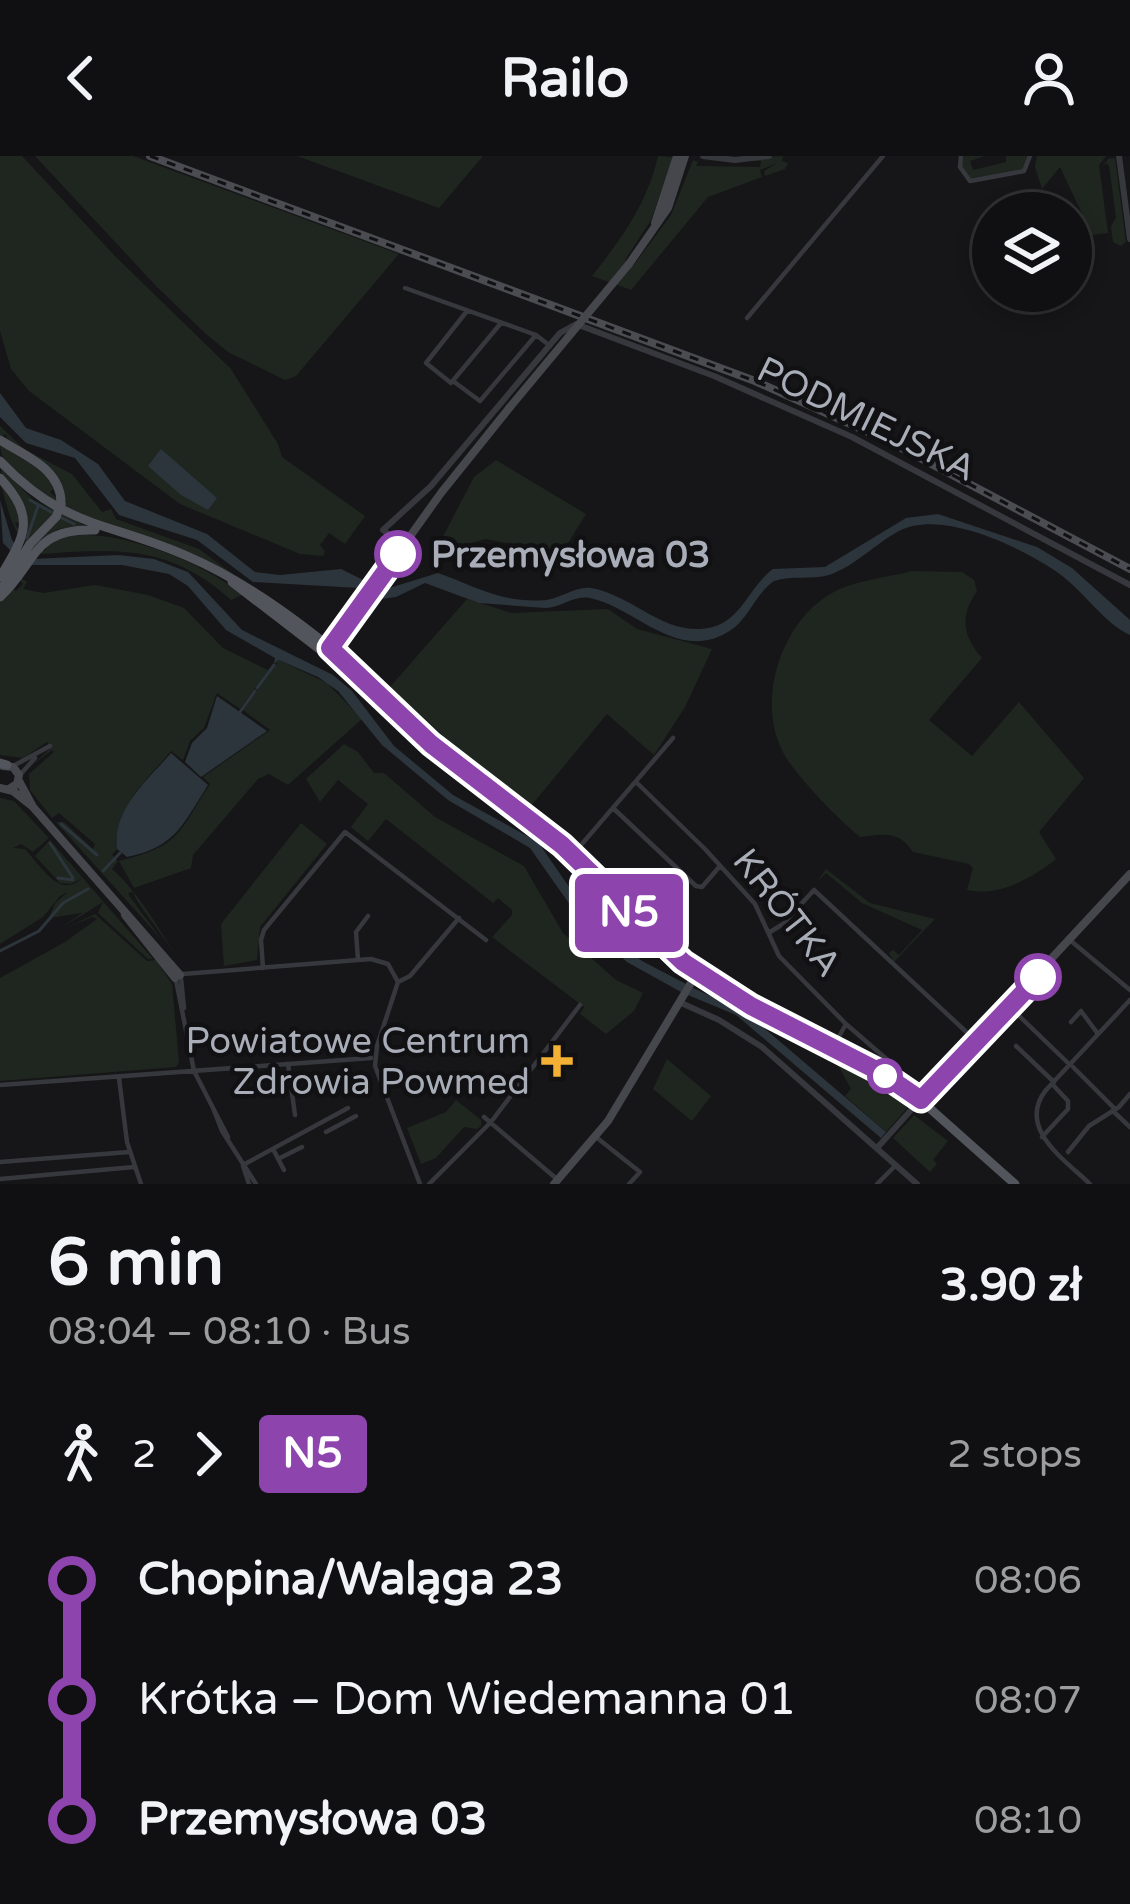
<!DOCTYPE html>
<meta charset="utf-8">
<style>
:root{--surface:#101012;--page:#1e1e20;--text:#f1f3f6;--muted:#9c9d9f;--line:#303032}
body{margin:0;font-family:"Varela Round",sans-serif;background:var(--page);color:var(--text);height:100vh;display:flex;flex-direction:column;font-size:45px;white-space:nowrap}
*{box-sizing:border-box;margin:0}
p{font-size:39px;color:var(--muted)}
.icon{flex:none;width:66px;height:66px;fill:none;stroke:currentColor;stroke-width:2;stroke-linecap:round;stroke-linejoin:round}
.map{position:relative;height:1028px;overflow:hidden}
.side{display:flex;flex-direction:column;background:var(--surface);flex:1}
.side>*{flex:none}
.badge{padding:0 24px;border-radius:9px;font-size:42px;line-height:78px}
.fabs{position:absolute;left:972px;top:36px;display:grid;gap:24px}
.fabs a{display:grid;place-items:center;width:120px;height:120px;border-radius:50%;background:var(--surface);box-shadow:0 6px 18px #0003,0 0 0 3px var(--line);font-size:60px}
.map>.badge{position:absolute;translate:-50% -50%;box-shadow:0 0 0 6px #fff}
.legs{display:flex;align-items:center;gap:18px;height:132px;padding:0 48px;font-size:39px}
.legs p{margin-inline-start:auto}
.head{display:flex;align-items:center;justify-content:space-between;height:204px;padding:0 48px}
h1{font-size:66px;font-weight:700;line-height:90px}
ul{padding:0 48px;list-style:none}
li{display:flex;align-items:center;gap:42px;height:120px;font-size:45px}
li i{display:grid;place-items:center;width:18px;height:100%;margin:0 15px;background:currentColor}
li i::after{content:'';width:30px;height:30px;margin:-15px;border:9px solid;border-radius:50%;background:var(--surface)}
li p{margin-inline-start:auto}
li:first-child i{background:linear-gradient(#0000 50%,currentColor 0)}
li:last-child i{background:linear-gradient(currentColor 50%,#0000 0)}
header{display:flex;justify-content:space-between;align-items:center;height:156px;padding:0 48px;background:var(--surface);font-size:54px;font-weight:700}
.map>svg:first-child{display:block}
.green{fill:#1e261f}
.water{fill:#2c353c}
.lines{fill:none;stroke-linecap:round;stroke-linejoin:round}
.stream{stroke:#2c353c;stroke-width:3}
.pedestrian{stroke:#37383d;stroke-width:4.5}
.minor{stroke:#37383d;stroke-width:4.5}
.tertiary{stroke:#37383d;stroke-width:6}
.secondary{stroke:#45474d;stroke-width:8}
.primary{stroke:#53555c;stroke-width:9}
.rail-casing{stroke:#4a4c52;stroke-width:8}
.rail{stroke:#111113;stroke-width:3;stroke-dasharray:9;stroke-linecap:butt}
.secondary-bridge{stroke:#45474d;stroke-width:8}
.primary-bridge{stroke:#53555c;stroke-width:9}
.line-1-casing{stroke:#fff;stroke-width:27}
.line-1{stroke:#8e44ad;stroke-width:18}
.stop-1-dot{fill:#fff;stroke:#8e44ad;stroke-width:6}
.poi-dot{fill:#f2b134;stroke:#111113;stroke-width:4.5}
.labels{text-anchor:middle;stroke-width:9;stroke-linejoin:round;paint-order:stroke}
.street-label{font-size:36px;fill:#a8adb8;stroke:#111113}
.stop-label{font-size:36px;font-weight:bold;fill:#a8adb8;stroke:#111113;text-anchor:start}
.poi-label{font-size:36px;fill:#a8adb8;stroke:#111113;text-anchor:end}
</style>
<header><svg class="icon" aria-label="back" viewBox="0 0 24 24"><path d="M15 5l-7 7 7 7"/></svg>Railo<svg class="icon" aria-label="person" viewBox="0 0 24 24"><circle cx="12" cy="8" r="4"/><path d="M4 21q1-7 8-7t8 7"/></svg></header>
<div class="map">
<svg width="1130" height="1028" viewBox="0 0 1130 1028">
<rect width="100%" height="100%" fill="#161618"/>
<path class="green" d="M0 0H22L116 101 231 213 278 288 282 301 365 360 345 388 329 377 320 389 325 395 323 400 300 398 180 348 29 235 11 213 0 175Z
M35 0H133L399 98 296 220 285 224 228 196 206 178 157 131Z
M297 0H483L439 52Z
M658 0 673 1 651 64 625 104 633 110 671 59 693 4 698 6 696 10 760 11 761 5 700 4 783 0 782 5 788 7 785 13 765 20 764 15 777 7 760 14 762 21 708 41 631 134 592 120C622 82 647 48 658 0Z
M964 0H985L970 5 973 14 1006 6V0H1028L1023 13 968 23 961 11Z
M1037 0H1106L1099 9 1108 77 1092 79 1060 11 1042 33 1035 11Z
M1115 2 1126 86 1121 90 1113 86 1111 71 1116 61 1109 10 1107 7 1103 10 1108 3Z
M0 270 24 293 72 318 102 356 111 353 116 363 199 393 249 430C233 421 217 410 201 403 156 385 0 346 0 287L40 313 56 331 50 336 65 350C69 314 33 301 8 285L6 278 0 281Z
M496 304 586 358 562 397 485 383 447 394 437 392 474 321Z
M0 309 33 344 86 370 58 373 35 390 41 395 46 394 43 390C86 357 205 405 242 439L231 444C171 390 120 392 43 398 13 390 8 351 0 326L17 348 21 366 15 367 24 384C36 343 4 339 0 309Z
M0 409 27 426 23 433 43 437 95 429 148 439 184 452 223 492 268 514 240 553 217 537 204 572 190 585 183 604 171 595C147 624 112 653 117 693L112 699 118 705 112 713C143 740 162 781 186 813L137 745 133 736 128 737 130 741 162 784 56 666H64L93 693 95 688 59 657 52 662 30 634 29 618 54 596 52 594 29 611 51 592 47 586 23 602 0 599V445L13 432 16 435 23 428 20 424 0 430 6 415Z
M912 415 962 416 974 424 977 435C960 460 962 479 982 502L929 564 972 600 1019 546 1084 622 1039 676 1056 703C1032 722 1000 741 967 734L973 712 969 708 913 696C899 674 883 678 860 681 838 663 800 624 785 600 754 548 781 465 832 437 855 424 886 422 912 415Z
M467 443 512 457 608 453 637 473 712 493 685 551 654 599 607 558 531 650 462 597 390 531Z
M279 504 327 527 362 563 288 629 269 618 258 623 193 699 191 712 134 732 119 705C180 690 177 679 210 628L203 621 270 574 243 554Z
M344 588 358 596 374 617H384L435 661 524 710 563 777 616 824 643 837 634 855 606 878 580 858 584 851 492 781 512 759V754L498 742 493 747 386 663 368 685 351 671 368 648 338 624 320 646 306 623Z
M0 642 14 645 49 682 33 696 21 688 13 692 25 693C41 710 60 744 82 722L71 728 60 727 35 700 50 684 153 803H148L98 757 103 746 61 772 82 757 49 762 55 747 68 736 60 740 43 761 0 788Z
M301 667 327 688 260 771 257 804 224 810 221 768Z
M826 713 870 747 935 763 894 806 889 797 893 794 899 799 922 774 862 747 826 717 817 726Z
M670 741 686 756 664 782 648 767Z
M95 758 147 805 156 804 172 828 179 906 176 911 0 925V822L65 786 97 763 92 761 62 774Z
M832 898 901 938 899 941 907 952 886 976 845 940 851 933Z
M667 903 711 940 692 965 653 933Z
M456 944 481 964V970L477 973 464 971 436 1002 421 1008 407 972 446 956Z
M914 959 948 985 933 1004 937 1008 930 1016 893 982Z"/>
<path class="water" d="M0 237 26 272 61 284 98 308 125 345 207 378 255 416 280 419 341 413 383 434 438 417C475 430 503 448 546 444 562 442 575 430 591 432 636 440 666 483 713 471 742 463 750 430 773 413L825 411 906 362 938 358 1037 391 1072 412 1130 464V479C1103 467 1083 433 1054 414 1018 390 941 353 899 375 875 388 855 410 829 419 811 424 792 419 774 425 756 437 749 462 731 474 679 509 637 452 590 442 572 439 562 452 545 452L479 447 425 427 396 441 382 443 359 432 253 426 197 384 119 359 75 302 26 287 0 261Z
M161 293 217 342 208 354 181 339 148 310Z
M0 344 12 384 20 395 33 403 118 399 154 403 188 416 242 474 333 519 352 535 394 590 453 639 538 686 592 764 642 805 686 828 681 836 627 806 580 763 530 692 448 644 382 589 338 535 318 521 279 504 274 508 275 502 226 474 188 430 169 418 122 409H25L3 387Z
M217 540 267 575 201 621 185 606 192 587 207 572Z
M171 597 208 629C183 668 176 691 127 701L117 693C112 653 147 625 171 597Z
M693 832 744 855 886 976 881 982 736 859 688 839Z"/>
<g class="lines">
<path class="stream" d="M30 344 51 356
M60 361 74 368
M27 382 38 350
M257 532 274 509
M240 556 255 535
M61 668 97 699
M50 687 73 722
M103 715 120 697
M58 722 73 724
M0 795 39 775 63 747 88 733"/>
<path class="pedestrian" d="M1016 857 1067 906
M1073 911 1115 953
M1113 955 1130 971
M1068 996 1089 970 1119 951 1130 938"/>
<path class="minor" d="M961 0 960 11 970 25 1024 15 1030 0
M405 132 536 179 549 189
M467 155 426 207 451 227 501 167
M747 162 883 0
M453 225 480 245 536 179
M13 610 50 590
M19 620 35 602
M636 626 705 693 755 748 779 800 846 868 833 891
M613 652 696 730 702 731 720 710
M575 696 673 582
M770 776 783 768 814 734 976 885
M1071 785 1130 834
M358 804 356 776 368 760
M263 812 261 784 264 774 345 676 486 784
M183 818 371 803 388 808 398 826 377 890 375 910 420 1028
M181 822 184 852
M176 824 194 915 228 981
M398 826 410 820 459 762
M1071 866 1081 855 1098 878
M846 868 898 913
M1016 890 1054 926
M288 908 295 959
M119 922 127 986 141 1028
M0 929 371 902
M213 952 222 975 256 1028
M484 961 558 1024
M326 976 356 960
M596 981 640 1016 629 1028
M1042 981 1068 953V945L1054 930
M273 993 284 1014
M278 1003 302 991
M0 1006 129 996
M243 1009 348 952
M243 1010 249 1028
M0 1023 134 1011
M429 1028 491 966 580 849
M877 1028 894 1011
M1090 1028C1065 1004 1016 972 1046 934L1130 844"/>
<path class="tertiary" d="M703 0 735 4 769 0
M1119 0 1130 83
M403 390 383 374 431 330 560 177 576 168 714 220 852 281 1130 429
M679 846 719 864 762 891 917 1028
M877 992 921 943"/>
<path class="secondary" d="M655 67 677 0
M629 108 668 52 685 0
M331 491 344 467 353 460
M328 495 441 337 510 251
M3 610 13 611 19 619 17 628 9 633
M19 625 33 651 180 819
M0 632 13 635 32 650
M125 759 175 822
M921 943 1130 718
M554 1028 608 965 697 817"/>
<path class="primary" d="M0 284C25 300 62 313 61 348
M0 305C66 374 108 365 187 400 248 426 306 470 356 513
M0 322C36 361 26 379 0 421
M232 426 375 536 431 588 562 689 683 806 751 850 908 933 1015 1028
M0 435 30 388 56 361
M0 441C38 405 32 372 95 374
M0 607 7 609"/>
<defs>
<path id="rail" d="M150 0 755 225 888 285 1130 413"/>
</defs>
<use href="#rail" class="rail-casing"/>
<use href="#rail" class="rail"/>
<path class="secondary-bridge" d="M510 251 629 108"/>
<path class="primary-bridge" d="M56 361 61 348"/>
</g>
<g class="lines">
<defs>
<path id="line-1" d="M398 398 330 492 431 588 562 689 683 806 751 850 880 916 921 944 1038 821"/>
</defs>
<use href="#line-1" class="line-1-casing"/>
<use href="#line-1" class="line-1"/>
</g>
<g class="stop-1-dot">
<circle cx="398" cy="398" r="21"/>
<circle cx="1038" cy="821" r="21"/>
<circle cx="885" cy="920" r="15"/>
</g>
<path class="poi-dot" d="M551 887h12v12h12v12h-12v12h-12v-12h-12v-12h12z"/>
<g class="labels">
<g class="street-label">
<text transform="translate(867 262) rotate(26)" y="13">PODMIEJSKA</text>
<text transform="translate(788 756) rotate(52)" y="13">KRÓTKA</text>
</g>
<g class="stop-label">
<text x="431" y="411">Przemysłowa 03</text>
</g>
<g class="poi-label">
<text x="530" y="897">Powiatowe Centrum<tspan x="530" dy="41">Zdrowia Powmed</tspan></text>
</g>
</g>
</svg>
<div class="fabs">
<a><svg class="icon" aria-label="layers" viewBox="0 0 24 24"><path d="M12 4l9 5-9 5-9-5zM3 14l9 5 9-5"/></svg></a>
</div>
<b class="badge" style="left:629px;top:757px;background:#8e44ad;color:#fff">N5</b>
</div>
<section class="side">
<div class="head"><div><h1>6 min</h1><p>08:04 – 08:10 · Bus</p></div><b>3.90 zł</b></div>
<div class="legs"><svg class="icon" aria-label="walk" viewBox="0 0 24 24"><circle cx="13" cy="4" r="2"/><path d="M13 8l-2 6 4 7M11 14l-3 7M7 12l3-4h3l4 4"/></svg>2<svg class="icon" aria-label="forward" viewBox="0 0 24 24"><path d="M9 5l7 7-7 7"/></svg><b class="badge" style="background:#8e44ad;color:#fff">N5</b><p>2 stops</p></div>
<ul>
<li><i style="color:#8e44ad"></i><b>Chopina/Waląga 23</b><p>08:06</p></li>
<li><i style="color:#8e44ad"></i><span>Krótka – Dom Wiedemanna 01</span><p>08:07</p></li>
<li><i style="color:#8e44ad"></i><b>Przemysłowa 03</b><p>08:10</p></li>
</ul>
</section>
